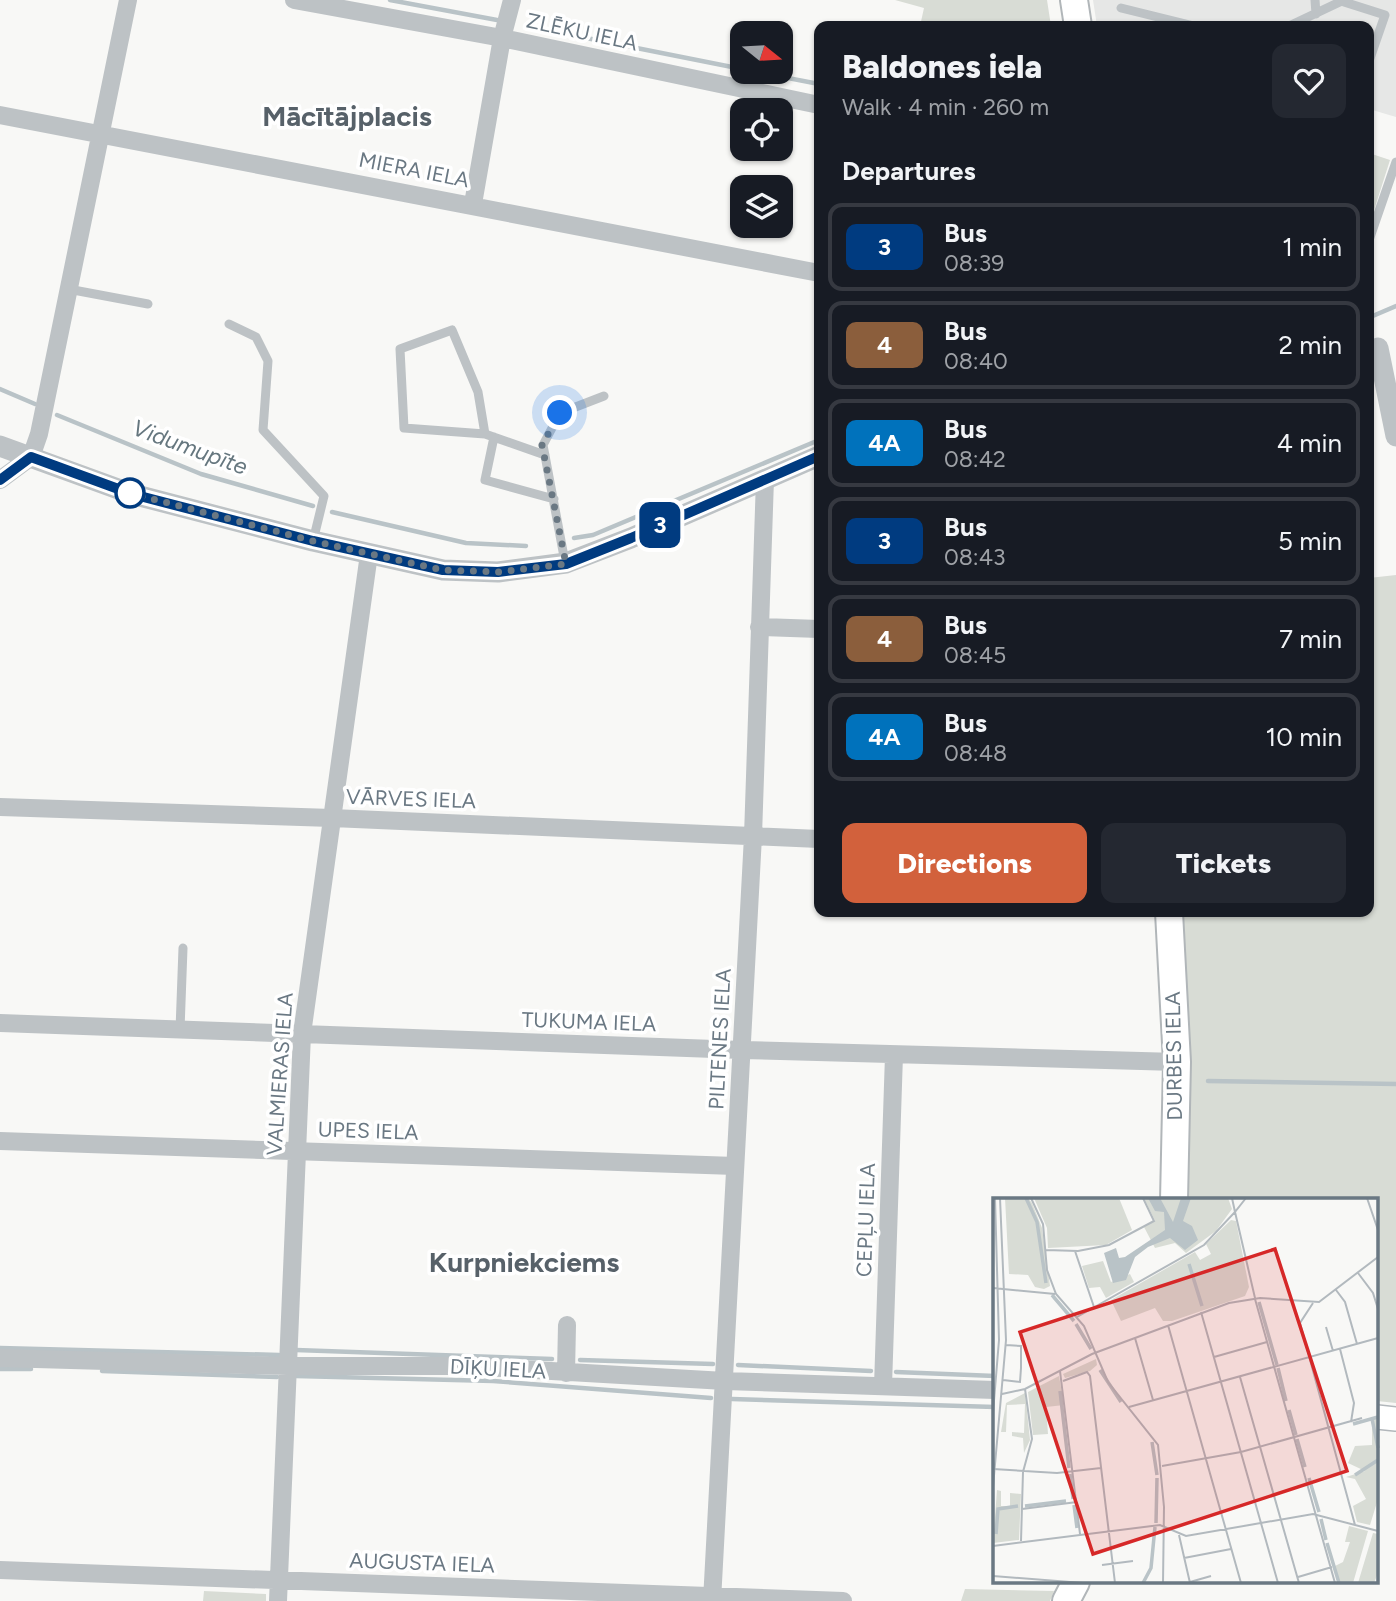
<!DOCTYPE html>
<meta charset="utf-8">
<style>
:root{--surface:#171b24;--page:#242831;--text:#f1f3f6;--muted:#9ea1a6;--line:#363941;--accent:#d2613c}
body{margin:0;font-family:Figtree,sans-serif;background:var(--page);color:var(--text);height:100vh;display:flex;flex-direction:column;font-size:26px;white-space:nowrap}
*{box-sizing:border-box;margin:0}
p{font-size:23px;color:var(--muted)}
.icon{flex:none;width:38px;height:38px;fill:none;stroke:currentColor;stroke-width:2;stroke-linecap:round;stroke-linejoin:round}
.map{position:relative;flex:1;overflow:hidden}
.details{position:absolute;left:814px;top:21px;width:560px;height:896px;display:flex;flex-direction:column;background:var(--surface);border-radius:14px;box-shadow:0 2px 5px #0004}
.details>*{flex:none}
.badge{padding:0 14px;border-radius:10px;font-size:24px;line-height:46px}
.needle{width:46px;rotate:108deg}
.fabs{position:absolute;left:730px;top:21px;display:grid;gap:14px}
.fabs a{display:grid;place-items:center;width:63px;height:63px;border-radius:14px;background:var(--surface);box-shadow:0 2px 5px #0004;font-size:35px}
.you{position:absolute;width:35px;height:35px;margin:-18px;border:5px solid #fff;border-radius:50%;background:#1a73e8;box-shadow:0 0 0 10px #1a73e833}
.map>.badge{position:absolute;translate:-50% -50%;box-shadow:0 0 0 4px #fff}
h2{padding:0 28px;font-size:26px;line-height:63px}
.round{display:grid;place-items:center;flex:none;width:74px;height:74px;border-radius:14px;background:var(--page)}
.summary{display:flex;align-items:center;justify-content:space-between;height:119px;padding:0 28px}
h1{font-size:33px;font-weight:800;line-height:52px}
.cta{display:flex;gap:14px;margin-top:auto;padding:14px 28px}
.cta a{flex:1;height:80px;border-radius:14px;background:var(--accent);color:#fff;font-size:28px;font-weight:800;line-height:80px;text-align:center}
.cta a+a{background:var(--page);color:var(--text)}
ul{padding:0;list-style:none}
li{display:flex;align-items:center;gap:21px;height:88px;margin:0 14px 10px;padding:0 14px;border:4px solid var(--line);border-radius:14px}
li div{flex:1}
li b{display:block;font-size:26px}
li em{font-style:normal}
li .badge{min-width:77px;font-weight:700;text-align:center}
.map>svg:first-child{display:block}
.built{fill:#e6e7e6}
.green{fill:#d8dcd5}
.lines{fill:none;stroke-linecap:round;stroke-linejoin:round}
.stream{stroke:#b9c3c7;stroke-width:4.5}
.secondary-casing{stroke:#b2b7bb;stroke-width:26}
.primary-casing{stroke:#b1b6b9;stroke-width:30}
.service{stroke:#bdc2c5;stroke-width:9}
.minor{stroke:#bdc2c5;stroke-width:18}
.tertiary{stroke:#bdc2c5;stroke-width:21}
.secondary{stroke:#fff;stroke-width:23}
.primary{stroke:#fff;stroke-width:26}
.line-casing{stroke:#fff;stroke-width:16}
.line{stroke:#003b80;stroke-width:10}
.walk{stroke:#6a7883;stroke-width:7;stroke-dasharray:0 12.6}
.stop-dot{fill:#fff;stroke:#003b80;stroke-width:3.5}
.labels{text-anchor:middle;stroke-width:7;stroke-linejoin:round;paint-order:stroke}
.street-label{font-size:21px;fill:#6a7883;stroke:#fff}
.water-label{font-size:23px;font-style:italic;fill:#66777f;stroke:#fff}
.district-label{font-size:28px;font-weight:bold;fill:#576169;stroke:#fff}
.inset-river{fill:none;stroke:#b9c3c7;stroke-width:3.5}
.inset-road{fill:none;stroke:#b2b9be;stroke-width:2}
.view{fill:#d62828;fill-opacity:0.15;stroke:#d62828;stroke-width:3.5}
.inset-edge{fill:none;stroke:#6a7883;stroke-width:3.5}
</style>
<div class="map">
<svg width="1396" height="1601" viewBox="0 0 1396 1601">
<rect width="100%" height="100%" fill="#f8f8f6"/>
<path class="built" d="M1093 0H1396V117L1369 109 1368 26H1097Z"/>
<path class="green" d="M895 0H1047L1051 26H920L924 8Z
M1372 154 1390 160 1369 226V166Z
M1396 575V1403L1377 1401V1200H1186L1189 1122V1057L1180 912H1368L1369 578Z
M965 1589 1054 1591 1050 1601H961Z
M204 1591 266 1594V1601H203Z"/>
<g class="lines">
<path class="stream" d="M390 0 497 20
M531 27 742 69
M757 72 819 84
M1368 318 1396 306
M0 389 35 404
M57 415 201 474 313 506
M332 512 466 543 526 546
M574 538 593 535 819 440
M1208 1081 1396 1084
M0 1348 279 1355
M296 1350 552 1359
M580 1360 713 1364
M738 1365 871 1371
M0 1369H31
M102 1371 277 1377
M896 1372 995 1376
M296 1376 493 1381 711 1398
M732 1399 995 1407"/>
<defs>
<path id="secondary" d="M1377 1417 1396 1419"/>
<path id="primary" d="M1074 0 1078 26
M1169 912 1177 1062 1174 1200
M1066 1601 1076 1582"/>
</defs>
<use href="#secondary" class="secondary-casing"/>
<use href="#primary" class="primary-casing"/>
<path class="service" d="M1315 0 1316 14
M1344 2 1385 15 1368 64
M1121 8 1194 26
M1289 26 1344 0
M1368 243 1396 162
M68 289 148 304
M229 324 256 337 268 361 263 430 324 496 313 541
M485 434 478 392 452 330 400 349 404 428 485 434 545 455
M494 437 485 480 554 499
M565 562 543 445 560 413 604 396
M180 1030 183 948"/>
<path class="minor" d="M294 0 502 38 819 105
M0 115 819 273
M473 204 502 38 512 0
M0 480 31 457 39 434 128 0
M759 627 819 629
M0 807 332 818 819 839
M0 1023 742 1050 1177 1062
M0 1141 735 1166
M0 1358 287 1366H466L725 1381 995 1390
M566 1373 567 1325
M883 1386 894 1055
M0 1570 843 1601
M278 1601 302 1034 369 554
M712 1601 753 836 765 479"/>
<path class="tertiary" d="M1378 348 1396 436
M0 446 132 494 313 541 443 570 498 572 566 563 631 538 819 456"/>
<use href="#secondary" class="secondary"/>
<use href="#primary" class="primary"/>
</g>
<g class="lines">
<defs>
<path id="line" d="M0 480 31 457 132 494 313 541 443 570 498 572 566 564 631 538 819 456"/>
</defs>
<use href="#line" class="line-casing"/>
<use href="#line" class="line"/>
<path class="walk" d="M130 493 313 541 443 570 498 572 566 564 542 445 560 413"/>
</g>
<circle class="stop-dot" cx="130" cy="493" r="14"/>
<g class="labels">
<g class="street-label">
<text transform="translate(582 32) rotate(12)" y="7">ZLĒKU IELA</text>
<text transform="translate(414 170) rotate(11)" y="7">MIERA IELA</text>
<text transform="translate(411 799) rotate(2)" y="7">VĀRVES IELA</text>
<text transform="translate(589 1022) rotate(2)" y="7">TUKUMA IELA</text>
<text transform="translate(720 1039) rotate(-87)" y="7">PILTENES IELA</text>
<text transform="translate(1174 1056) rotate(-91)" y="7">DURBES IELA</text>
<text transform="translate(280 1074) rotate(-86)" y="7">VALMIERAS IELA</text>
<text transform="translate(368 1131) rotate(2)" y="7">UPES IELA</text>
<text transform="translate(866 1220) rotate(-88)" y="7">CEPĻU IELA</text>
<text transform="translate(498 1369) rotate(3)" y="7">DĪĶU IELA</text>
<text transform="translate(422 1563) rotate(2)" y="7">AUGUSTA IELA</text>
</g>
<g class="water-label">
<text transform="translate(190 447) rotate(20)" y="8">Vidumupīte</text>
</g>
<g class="district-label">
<text x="347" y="126">Mācītājplacis</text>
<text x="524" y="1272">Kurpniekciems</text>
</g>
</g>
<g transform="translate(993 1198)">
<rect width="385" height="385" fill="#f8f8f6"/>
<path d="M12 0H35L39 5 49 30 57 88 51 91 42 89 35 77 16 76ZM41 0H126L139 32 113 47 55 50 54 30ZM151 0H235L239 11 223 33 193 55 182 45 162 50 151 29 162 23ZM238 22 243 23 256 89 252 98 179 123H170L162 110 128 123 118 102 202 54 207 62 218 56 213 46ZM110 63 118 84 137 76 141 84 113 100 107 89 96 90 89 68ZM103 161 104 167 97 173 72 180 70 176ZM66 178 71 207 53 209 55 236 40 237 35 194ZM32 195 37 242 31 255 30 240 19 238V234L31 235 32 206 14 207 13 234H8L13 205ZM385 220V301L377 327 364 324 360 308 373 301 362 281 353 279 372 273 355 265 362 248 379 247V221ZM4 292 8 293V308H17V295L28 296 26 342 0 345ZM356 328 375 333 360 385H345L340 369 350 364 357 344H352ZM380 335 385 336V375L381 385H365Z" fill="#d8dcd5"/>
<path d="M155 0H167L180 24 188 0H198L190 23 199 28 205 42 192 52 177 40 155 49 142 59 133 82 120 85 111 55 123 50 126 60 132 59 172 32 171 14 162 13Z" fill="#b9c3c7"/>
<path class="inset-river" d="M33 0 44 24 53 85M196 66 209 108M59 97 81 123M266 104 284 167M83 126 98 151M285 170 293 203M107 172 128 204M67 193 76 270M296 212 303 237M379 221 385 250M360 226 385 219M304 241 312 269M159 244 164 277M77 276 80 301M362 277 385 262M316 280 326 314M81 307 84 330M32 308 73 303M328 321 333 342M163 325 164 280M3 336 5 311 25 308M334 345 346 385M150 385 158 370 162 329"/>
<path class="inset-road" d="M38 0 50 26 54 72 63 96 91 128 115 184 165 247 171 309 170 385M253 0 242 14 262 100M374 0 385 32M53 52 85 53 116 47 161 23 150 0M82 53 101 109M365 75 380 95 385 111M0 90 62 96M343 92 352 104 364 146M262 101 342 385M320 105 307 125 362 327M208 114 285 385M84 119 211 47 242 14 239 0M175 127 248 385M333 129 340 153M142 140 160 202M347 151 361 205 358 224M221 159 274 144M67 173 87 336M247 179 306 385M10 182 27 184 28 170V148L13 147M70 183 94 174 97 178 122 385M9 196 32 191 99 156 236 105 267 100 326 104 385 59M136 209 385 140M0 215 6 142 2 0M169 268 248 254 369 220M0 271 64 275 108 270M0 289 13 142 7 0M29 311 84 304M186 337 197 385M28 343 30 274 39 241 32 191M0 348 167 327 193 338 320 316 385 333M191 360 238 351M109 367 140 363M0 378 90 385M305 379 339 369M197 384 218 378"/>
<path class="view" d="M282 51 354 273 100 356 27 134Z"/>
<rect width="385" height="385" class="inset-edge"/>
</g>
</svg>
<div class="fabs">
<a><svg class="needle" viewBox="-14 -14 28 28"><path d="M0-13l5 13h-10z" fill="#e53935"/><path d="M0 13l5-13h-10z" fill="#9ea1a6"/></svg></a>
<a><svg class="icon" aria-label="locate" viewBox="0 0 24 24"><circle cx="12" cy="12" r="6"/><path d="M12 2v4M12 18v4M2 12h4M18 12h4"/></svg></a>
<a><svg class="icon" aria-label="layers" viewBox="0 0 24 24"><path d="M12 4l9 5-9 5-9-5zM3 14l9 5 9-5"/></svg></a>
</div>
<div class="you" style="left:560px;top:413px"></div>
<b class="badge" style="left:660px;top:525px;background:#003b80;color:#fff">3</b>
<section class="details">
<div class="summary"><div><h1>Baldones iela</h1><p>Walk · 4 min · 260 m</p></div><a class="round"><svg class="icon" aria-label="heart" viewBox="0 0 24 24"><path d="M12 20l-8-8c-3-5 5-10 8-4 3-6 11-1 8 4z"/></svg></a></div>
<h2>Departures</h2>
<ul>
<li><span class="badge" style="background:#003b80;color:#fff">3</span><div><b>Bus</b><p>08:39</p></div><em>1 min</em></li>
<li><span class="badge" style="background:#8b5e3c;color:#fff">4</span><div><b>Bus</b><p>08:40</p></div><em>2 min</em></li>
<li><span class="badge" style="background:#0072bc;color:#fff">4A</span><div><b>Bus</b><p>08:42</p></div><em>4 min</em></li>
<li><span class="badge" style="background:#003b80;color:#fff">3</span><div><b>Bus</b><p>08:43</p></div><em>5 min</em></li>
<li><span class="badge" style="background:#8b5e3c;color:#fff">4</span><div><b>Bus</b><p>08:45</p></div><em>7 min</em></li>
<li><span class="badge" style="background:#0072bc;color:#fff">4A</span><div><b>Bus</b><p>08:48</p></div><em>10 min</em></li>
</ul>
<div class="cta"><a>Directions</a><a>Tickets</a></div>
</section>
</div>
